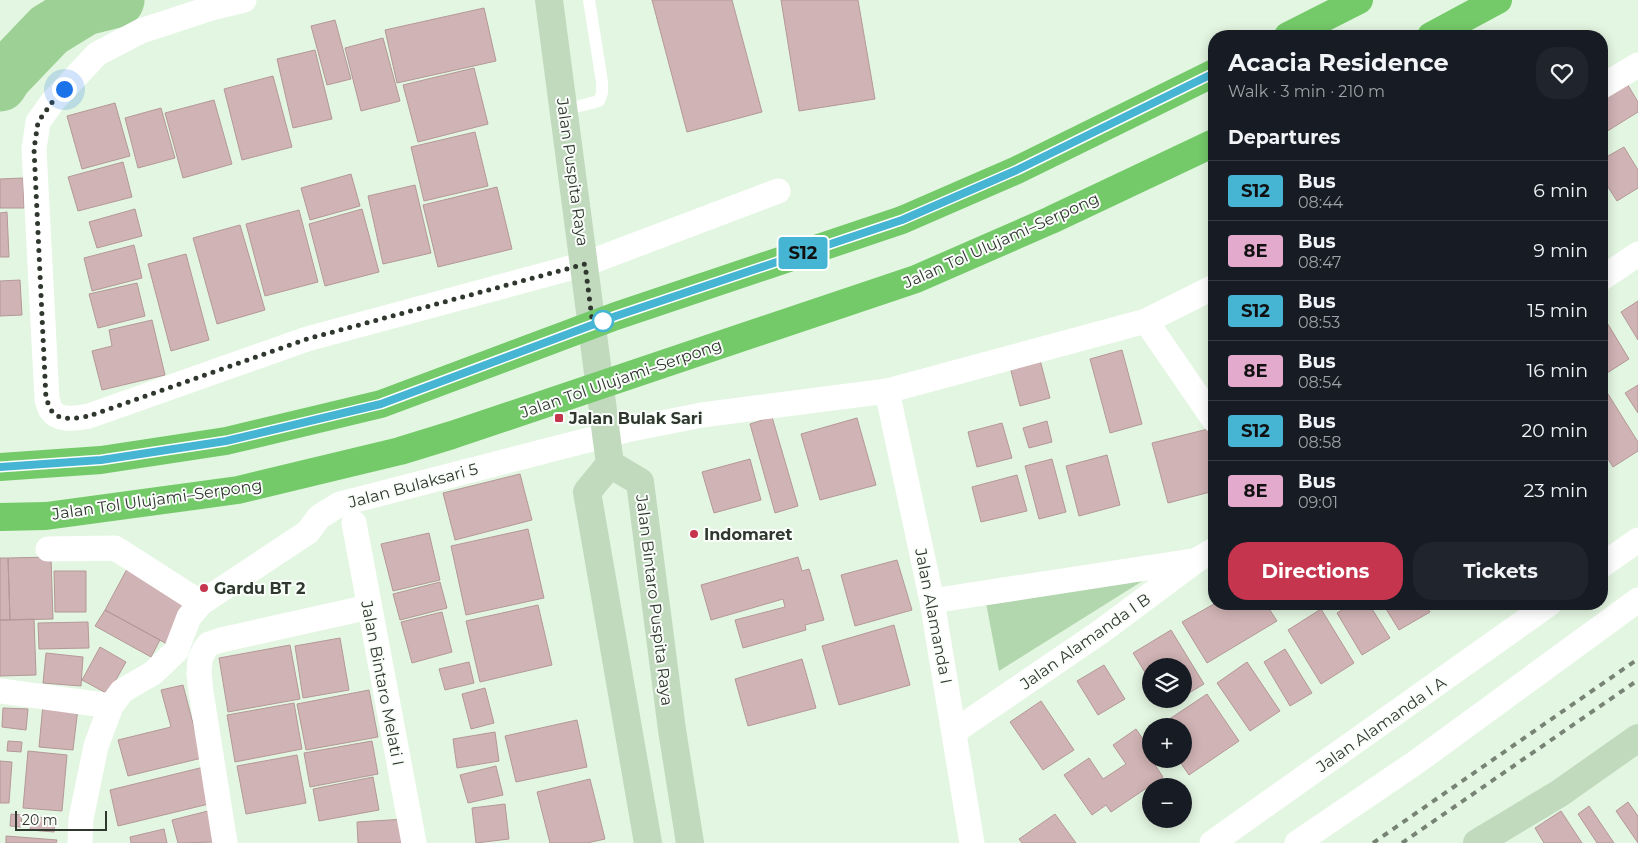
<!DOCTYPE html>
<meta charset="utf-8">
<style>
:root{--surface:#171b24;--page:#20242c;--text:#f1f3f6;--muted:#9ea1a6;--line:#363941;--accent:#c5354e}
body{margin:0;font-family:Montserrat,sans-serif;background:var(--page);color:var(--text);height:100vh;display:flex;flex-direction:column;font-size:19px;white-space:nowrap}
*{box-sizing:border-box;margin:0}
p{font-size:16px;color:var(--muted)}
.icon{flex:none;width:28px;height:28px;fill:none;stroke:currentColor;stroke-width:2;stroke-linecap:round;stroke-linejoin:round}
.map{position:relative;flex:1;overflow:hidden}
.sheet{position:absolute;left:1208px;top:30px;width:400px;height:580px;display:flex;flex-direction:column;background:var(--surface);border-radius:20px;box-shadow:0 2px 12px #0003}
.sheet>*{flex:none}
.badge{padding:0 10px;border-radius:4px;font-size:18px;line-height:32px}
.buttons{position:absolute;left:1142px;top:658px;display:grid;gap:10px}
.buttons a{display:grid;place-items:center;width:50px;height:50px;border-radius:50%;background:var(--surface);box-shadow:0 2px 12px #0003;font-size:25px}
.scale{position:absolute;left:15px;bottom:12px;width:92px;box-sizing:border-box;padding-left:5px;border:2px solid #30372e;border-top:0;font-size:14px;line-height:18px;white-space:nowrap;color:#30372e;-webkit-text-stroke:4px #fafefa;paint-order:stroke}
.you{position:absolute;width:25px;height:25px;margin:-12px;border:4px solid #fff;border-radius:50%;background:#1a73e8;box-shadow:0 0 0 8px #1a73e833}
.map>.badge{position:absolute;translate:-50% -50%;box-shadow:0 0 0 2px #fff}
h2{padding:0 20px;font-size:19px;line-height:45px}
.round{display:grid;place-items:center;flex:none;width:52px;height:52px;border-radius:20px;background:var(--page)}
.head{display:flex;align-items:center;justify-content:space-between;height:85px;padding:0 20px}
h1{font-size:24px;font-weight:700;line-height:38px}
.primary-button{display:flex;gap:10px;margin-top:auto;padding:10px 20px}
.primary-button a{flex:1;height:58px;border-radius:20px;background:var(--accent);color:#fff;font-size:20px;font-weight:700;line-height:58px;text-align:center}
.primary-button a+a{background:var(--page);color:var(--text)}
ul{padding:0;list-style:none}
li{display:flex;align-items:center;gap:15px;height:60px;padding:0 20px;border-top:1px solid var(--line)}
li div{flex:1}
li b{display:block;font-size:19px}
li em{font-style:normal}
li .badge{min-width:55px;font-weight:700;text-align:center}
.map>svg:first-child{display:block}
.green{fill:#b2d6ad}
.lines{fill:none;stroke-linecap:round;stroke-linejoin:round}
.river{stroke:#9dd095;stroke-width:55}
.building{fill:#d0b3b4;stroke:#b49898}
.lane{stroke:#fff;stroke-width:12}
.street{stroke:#fff;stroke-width:25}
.secondary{stroke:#c1dabe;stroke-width:28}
.highway{stroke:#74ca69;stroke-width:28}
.rail{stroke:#778375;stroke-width:4;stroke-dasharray:6 6;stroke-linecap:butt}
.line-casing{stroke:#fff;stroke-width:11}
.line{stroke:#46b5d3;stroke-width:8}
.walk{stroke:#30372e;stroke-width:5;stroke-dasharray:0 9}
.stop-dot{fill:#fff;stroke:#46b5d3;stroke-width:2.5}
.poi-dot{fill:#c5354e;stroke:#fafefa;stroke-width:2}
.labels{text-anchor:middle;stroke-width:4;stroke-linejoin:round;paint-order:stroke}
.street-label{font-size:16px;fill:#30372e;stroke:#fafefa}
.poi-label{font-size:16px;font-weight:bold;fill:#30372e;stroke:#fafefa;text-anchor:start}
</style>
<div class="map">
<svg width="1638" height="843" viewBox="0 0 1638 843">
<rect width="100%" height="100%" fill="#e3f6e1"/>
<path class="green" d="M1184 555 999 671 982 582Z"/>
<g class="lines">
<path class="river" d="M0 84 5 76 49 30 85 8 117 0"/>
</g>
<path class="building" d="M652 0H732L762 112 687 132Z
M781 0H858L875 99 799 111Z
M484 8 496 61 397 83 385 30Z
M335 20 351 79 327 85 311 26Z
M383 38 400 101 361 111 345 48Z
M315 50 332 119 293 128 277 59Z
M474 68 488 124 418 142 403 85Z
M273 76 292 147 242 160 224 89Z
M1626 82 1638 102V112L1601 135V97Z
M214 100 232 164 183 178 165 113Z
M115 103 130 156 82 169 67 116Z
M161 108 175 158 138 168 125 118Z
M475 132 488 186 424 201 411 147Z
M1624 147 1638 170V188L1617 201 1601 176V160Z
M123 162 132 197 78 211 68 177Z
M351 174 360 206 310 220 301 188Z
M23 178 24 208H0V179Z
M415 185 431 253 383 264 368 196Z
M497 187 512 249 438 267 423 205Z
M135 209 142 236 97 248 89 222Z
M362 209 379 272 325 286 309 224Z
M299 210 318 282 265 296 246 224Z
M7 212 9 257H0V213Z
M240 225 265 310 217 324 193 238Z
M134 245 142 278 92 291 84 258Z
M186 254 209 340 171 351 148 264Z
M20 280 22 315 0 316V281Z
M137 283 145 316 98 328 89 294Z
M1638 301V340L1621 312Z
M152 320 165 375 102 390 92 351 112 346 109 330Z
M1606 321 1629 359 1607 373 1601 364V323Z
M1122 350 1142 424 1110 433 1090 359Z
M1040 360 1050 398 1020 406 1010 367Z
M1638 385V413L1625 393Z
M1608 394 1638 442V451L1613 467 1601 448V398Z
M772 417 798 506 775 513 750 424Z
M857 418 876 485 820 500 801 434Z
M1047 421 1052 442 1029 448 1023 428Z
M1002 423 1012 458 977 467 968 432Z
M1212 428 1214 436V491L1168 503 1152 443Z
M1107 455 1120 505 1079 516 1066 466Z
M750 459 761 500 714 513 702 472Z
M1052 459 1066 512 1039 519 1025 466Z
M520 474 532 520 455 540 443 493Z
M1017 475 1027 511 981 522 972 487Z
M528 529 544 598 466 615 451 546Z
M429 533 440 580 393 591 381 544Z
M51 557 53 619 10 620 8 558Z
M798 557 802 571 809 569 824 620 805 625 806 630 743 648 735 620 785 607 783 599 711 620 701 585Z
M0 558H8L10 620H0Z
M897 560 912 610 855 626 841 575Z
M127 569 190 603 167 644 105 610Z
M54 571H86V612H55Z
M440 582 447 608 400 620 393 594Z
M1214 604H1266L1277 621 1207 663 1182 622Z
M1352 604H1369L1390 638 1362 655 1337 613Z
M1383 604H1425L1430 612 1399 630Z
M538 605 552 665 480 682 466 621Z
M1321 609 1354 663 1321 684 1288 630Z
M105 610 160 640 151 657 95 626Z
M442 612 452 652 412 663 401 622Z
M34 619 36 675 0 676V620Z
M88 622 89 648 39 649 38 623Z
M894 625 910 685 839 705 822 646Z
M1171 630 1204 684 1184 696V666H1151V682L1133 653Z
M340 638 349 690 303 698 295 646Z
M290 645 300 699 228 712 219 658Z
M100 647 126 662 108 694 82 680Z
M1285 649 1312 693 1290 706 1264 662Z
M46 653 83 657 81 686 43 683Z
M802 659 816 708 748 726 735 679Z
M469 662 474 683 445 690 439 669Z
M1247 662 1280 711 1250 731 1217 683Z
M1104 665 1125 699 1098 715 1077 681Z
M183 685 202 758 128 776 118 740 171 727 161 690Z
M485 688 494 723 471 729 462 694Z
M369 690 378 737 306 750 297 704Z
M1207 694 1239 741 1189 775 1178 759H1184V726H1159Z
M1161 699H1179L1166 707Z
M1041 701 1074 750 1043 770 1010 722Z
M294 703 302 749 235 762 227 715Z
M43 704 78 708 73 750 39 747Z
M3 708 28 709 26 730 2 727Z
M577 720 587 767 516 782 505 736Z
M1136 729 1151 751V759H1156L1159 763 1155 765 1163 777 1111 812 1106 805 1092 815 1064 775 1089 758 1103 779 1126 764 1113 745Z
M495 732 499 761 457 768 453 739Z
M8 741 22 742 21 752 7 751Z
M372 741 378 774 310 787 304 753Z
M28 751 67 755 62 811 23 808Z
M297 755 306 803 246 814 237 766Z
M0 761 12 762 9 803H0Z
M208 766 217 802 118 826 110 790Z
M496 766 503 795 468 803 460 775Z
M373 777 379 810 319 821 313 789Z
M590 779 605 839 587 843H550L537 792Z
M1628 802 1638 816V843L1616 811Z
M505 804 509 839 476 843 472 808Z
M1589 806 1614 843H1597L1578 814Z
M208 811 215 842 178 843 172 820Z
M1561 811 1582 843H1544L1535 828Z
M11 814 22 815 21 827 10 826Z
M1055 814 1076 843H1022L1019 839Z
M32 817 55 818 54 832 30 830Z
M406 819 408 843H358L357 822Z
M164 829 167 843H131L130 837Z
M6 836 57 840 56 843H6Z"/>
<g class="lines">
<path class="lane" d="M564 110 599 101 602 93V82L589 0"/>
<path class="street" d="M244 0 211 8 141 31 97 54 53 101 38 122 34 149 47 399C48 402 49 407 51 410 59 422 78 418 89 416L307 339 585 264 778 191
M1601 87 1638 65
M1601 279 1638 254
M1146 321 1214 420
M887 391 932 601 972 843
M354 523 414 843
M48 549 115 548 201 603
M1601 566 1638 540
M932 601 1192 561
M0 691 111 706
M955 731 1099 633 1197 560 1214 550
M80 843 81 819 96 746 111 706 122 691 153 673 176 651 189 617 201 603 308 532 319 517 340 504 631 429 702 415 887 391 1146 321 1214 287
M225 843 201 692 199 673 200 659 205 649 209 644 221 640 369 607
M1212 843 1549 604
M1297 843 1415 763 1638 600"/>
<path class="secondary" d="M549 0 610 464
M610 464 640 482 672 730 690 843
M610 464 587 492 648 843
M1477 843 1560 793 1638 738"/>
<path class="highway" d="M1288 36 1359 0
M1431 36 1498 0
M0 467 101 460 226 441 381 404 616 316 902 220 1017 170 1214 73
M0 517 46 516 238 490 400 451 452 435 916 279 1051 220 1214 143"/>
<path class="rail" d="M1373 843 1638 659
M1402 843 1638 680"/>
</g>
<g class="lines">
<defs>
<path id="line" d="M0 467 101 460 226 441 381 404 616 316 902 220 1017 170 1214 73"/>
</defs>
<use href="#line" class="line-casing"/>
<use href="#line" class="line"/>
<path class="walk" d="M64 89 53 101 38 122 34 149 46 399C48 402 49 407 51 410 58 422 78 418 89 416L307 339 585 264 592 319 603 321"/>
</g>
<circle class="stop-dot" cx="603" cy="321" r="10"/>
<g class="poi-dot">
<rect x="554" y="413" width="10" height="10" rx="2.5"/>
<circle cx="694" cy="534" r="5"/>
<circle cx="204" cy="588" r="5"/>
</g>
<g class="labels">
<g class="street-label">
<text transform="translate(573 172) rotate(82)" y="6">Jalan Puspita Raya</text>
<text transform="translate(1001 240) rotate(-24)" y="6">Jalan Tol Ulujami–Serpong</text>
<text transform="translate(621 378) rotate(-19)" y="6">Jalan Tol Ulujami–Serpong</text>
<text transform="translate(413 485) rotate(-15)" y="6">Jalan Bulaksari 5</text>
<text transform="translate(157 499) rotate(-8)" y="6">Jalan Tol Ulujami–Serpong</text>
<text transform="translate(655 600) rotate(83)" y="6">Jalan Bintaro Puspita Raya</text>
<text transform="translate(934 616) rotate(79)" y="6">Jalan Alamanda I</text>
<text transform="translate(1085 641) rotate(-35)" y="6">Jalan Alamanda I B</text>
<text transform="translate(383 683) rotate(79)" y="6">Jalan Bintaro Melati I</text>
<text transform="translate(1381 724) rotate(-35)" y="6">Jalan Alamanda I A</text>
</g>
<g class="poi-label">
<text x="569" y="424">Jalan Bulak Sari</text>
<text x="704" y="540">Indomaret</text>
<text x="214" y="594">Gardu BT 2</text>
</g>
</g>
</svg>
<div class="buttons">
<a><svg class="icon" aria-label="layers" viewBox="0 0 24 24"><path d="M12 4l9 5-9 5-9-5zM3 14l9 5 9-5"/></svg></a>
<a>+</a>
<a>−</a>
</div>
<div class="scale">20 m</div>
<div class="you" style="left:64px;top:89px"></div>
<b class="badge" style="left:803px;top:253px;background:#46b5d3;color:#111">S12</b>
<section class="sheet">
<div class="head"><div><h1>Acacia Residence</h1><p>Walk · 3 min · 210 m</p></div><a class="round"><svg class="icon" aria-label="heart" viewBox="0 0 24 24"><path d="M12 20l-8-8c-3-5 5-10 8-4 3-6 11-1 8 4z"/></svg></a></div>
<h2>Departures</h2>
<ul>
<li><span class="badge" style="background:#46b5d3;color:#111">S12</span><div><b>Bus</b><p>08:44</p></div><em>6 min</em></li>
<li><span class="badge" style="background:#e3aacd;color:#111">8E</span><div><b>Bus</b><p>08:47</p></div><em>9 min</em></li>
<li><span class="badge" style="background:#46b5d3;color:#111">S12</span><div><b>Bus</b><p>08:53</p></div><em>15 min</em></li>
<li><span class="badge" style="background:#e3aacd;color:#111">8E</span><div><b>Bus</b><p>08:54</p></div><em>16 min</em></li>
<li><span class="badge" style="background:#46b5d3;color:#111">S12</span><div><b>Bus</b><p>08:58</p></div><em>20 min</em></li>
<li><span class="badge" style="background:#e3aacd;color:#111">8E</span><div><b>Bus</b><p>09:01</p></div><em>23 min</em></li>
</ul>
<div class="primary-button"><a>Directions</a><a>Tickets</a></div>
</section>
</div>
